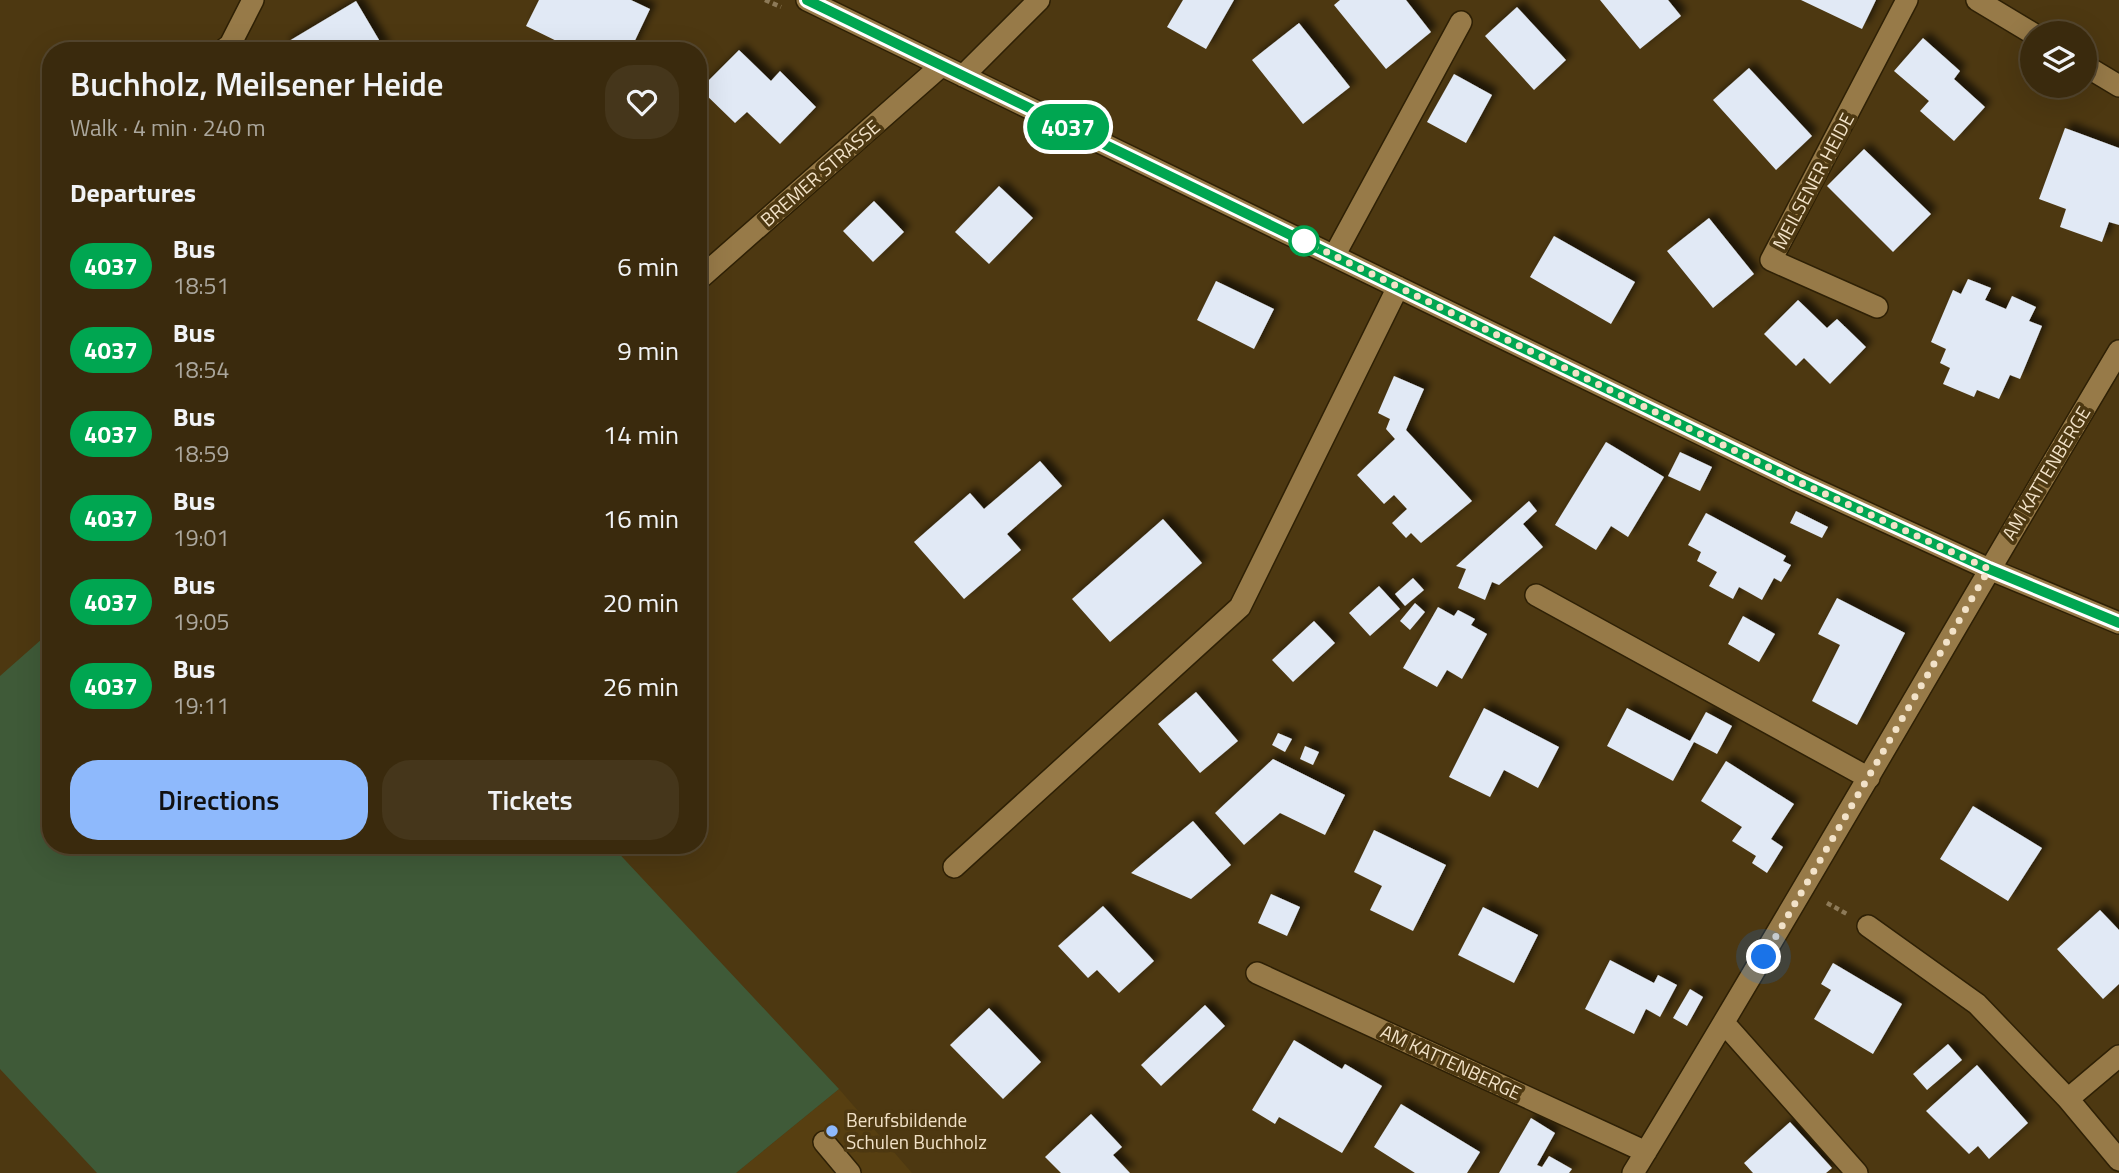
<!DOCTYPE html>
<meta charset="utf-8">
<style>
:root{--surface:#3a2a0d;--page:#45361b;--text:#f1f3f6;--muted:#aba79d;--line:#54462e;--accent:#8eb9fc}
body{margin:0;font-family:"Titillium Web",sans-serif;background:var(--page);color:var(--text);height:100vh;display:flex;flex-direction:column;font-size:26px;white-space:nowrap}
*{box-sizing:border-box;margin:0}
p{font-size:23px;color:var(--muted)}
.icon{flex:none;width:38px;height:38px;fill:none;stroke:currentColor;stroke-width:2;stroke-linecap:round;stroke-linejoin:round}
.map{position:relative;flex:1;overflow:hidden}
.side{position:absolute;left:42px;top:42px;width:665px;height:812px;display:flex;flex-direction:column;background:var(--surface);border-radius:28px;box-shadow:0 7px 28px #0002,0 0 0 2px var(--line)}
.side>*{flex:none}
.badge{padding:0 14px;border-radius:23px;font-size:24px;line-height:46px}
.controls{position:absolute;left:2020px;top:21px;display:grid;gap:14px}
.controls a{display:grid;place-items:center;width:77px;height:77px;border-radius:50%;background:var(--surface);box-shadow:0 7px 28px #0002,0 0 0 2px var(--line);font-size:35px}
.you{position:absolute;width:35px;height:35px;margin:-18px;border:5px solid #fff;border-radius:50%;background:#1a73e8;box-shadow:0 0 0 10px #1a73e833}
.map>.badge{position:absolute;translate:-50% -50%;box-shadow:0 0 0 4px #fff}
h2{padding:0 28px;font-size:26px;line-height:63px}
.round{display:grid;place-items:center;flex:none;width:74px;height:74px;border-radius:28px;background:var(--page)}
.summary{display:flex;align-items:center;justify-content:space-between;height:119px;padding:0 28px}
h1{font-size:33px;font-weight:600;line-height:52px}
.cta{display:flex;gap:14px;margin-top:auto;padding:14px 28px}
.cta a{flex:1;height:80px;border-radius:28px;background:var(--accent);color:#111;font-size:28px;font-weight:600;line-height:80px;text-align:center}
.cta a+a{background:var(--page);color:var(--text)}
ul{padding:0;list-style:none}
li{display:flex;align-items:center;gap:21px;height:84px;padding:0 28px}
li div{flex:1}
li b{display:block;font-size:26px}
li em{font-style:normal}
li .badge{min-width:77px;font-weight:700;text-align:center}
.map>svg:first-child{display:block}
.built{fill:#573f11}
.green{fill:#3f5a38}
.building{fill:#e1e9f5;filter:url(#shadow)}
.lines{fill:none;stroke-linecap:round;stroke-linejoin:round}
.minor-casing{stroke:#2e2005;stroke-width:24}
.path{stroke:#8d7a58;stroke-width:4.5;stroke-dasharray:5 3.5;stroke-linecap:butt}
.minor{stroke:#977a48;stroke-width:21}
.line-casing{stroke:#fff;stroke-width:16}
.line{stroke:#00a651;stroke-width:10}
.walk{stroke:#f2e2c8;stroke-width:7;stroke-dasharray:0 12.6}
.stop-dot{fill:#fff;stroke:#00a651;stroke-width:3.5}
.poi-dot{fill:#8eb9fc;stroke:#4d3811;stroke-width:2.5}
.labels{text-anchor:middle;stroke-width:7;stroke-linejoin:round;paint-order:stroke}
.street-label{font-size:19px;fill:#f2e2c8;stroke:#4d3811}
.poi-label{font-size:19px;fill:#f2e2c8;stroke:#4d3811;text-anchor:start}
</style>
<div class="map">
<svg width="2119" height="1173" viewBox="0 0 2119 1173">
<defs>
<filter id="shadow"><feDropShadow dx="6" dy="-6" stdDeviation="3.5" flood-color="#0009"/></filter>
</defs>
<rect width="100%" height="100%" fill="#4d3811"/>
<path class="built" d="M839 1089 912 1173H736Z"/>
<path class="green" d="M51 631V845H611L839 1089 736 1173H97L0 1069V676Z"/>
<path class="building" d="M539 0H631L650 9 630 51H577L526 26Z
M1183 0H1234L1206 49 1167 27Z
M1340 0H1406L1431 32 1386 69 1334 5Z
M1600 0H1668L1681 16 1640 49Z
M1801 0H1876L1862 29Z
M356 1 385 50 288 51 284 44Z
M1517 7 1566 60 1534 90 1485 36Z
M1299 23 1350 87 1303 124 1252 60Z
M1923 38 1960 71 1954 79 1985 107 1954 141 1920 111 1929 101 1894 71Z
M739 50 771 81 780 71 816 107 780 144 747 112 735 123 700 89Z
M1749 68 1812 136 1776 170 1713 100Z
M1454 74 1492 95 1466 143 1427 122Z
M2065 128 2119 148V225L2109 222 2102 242 2060 227 2066 209 2039 199Z
M1864 149 1931 214 1893 252 1827 186Z
M999 186 1033 218 989 264 955 232Z
M874 201 904 232 873 262 843 231Z
M1709 218 1754 274 1713 308 1667 251Z
M1554 236 1635 282 1611 324 1530 277Z
M1968 279 1991 288 1985 300 2006 309 2012 296 2036 307 2029 321 2042 326 2020 379 2010 375 1999 399 1977 390 1974 397 1943 384 1950 368 1940 363 1946 349 1931 342 1953 290 1961 294Z
M1216 281 1274 309 1254 349 1197 320Z
M1798 300 1827 328 1837 319 1866 347 1830 384 1804 358 1796 366 1764 334Z
M1394 376 1424 389 1406 430 1472 501 1421 543 1411 533 1406 538 1392 523 1407 509 1394 495 1384 504 1357 475 1395 439 1386 429 1390 419 1378 413Z
M1606 442 1664 477 1628 537 1611 526 1596 550 1555 525Z
M1680 452 1712 467 1700 491 1668 476Z
M1040 461 1062 486 1007 534 1021 550 964 599 914 542 970 493 984 509Z
M1529 501 1537 511 1523 524 1543 547 1499 585 1492 582 1485 600 1458 588 1466 569 1456 566Z
M1796 511 1828 527 1822 538 1790 523Z
M1706 513 1786 556 1783 561 1791 565 1781 582 1774 578 1762 600 1739 587 1733 599 1709 586 1717 572 1697 561 1701 552 1688 545Z
M1163 519 1202 563 1110 642 1072 599Z
M1413 578 1424 590 1405 606 1395 594Z
M1379 586 1400 609 1370 636 1349 613Z
M1837 598 1905 633 1857 725 1812 701 1840 645 1818 634Z
M1415 603 1425 612 1410 630 1400 621Z
M1438 607 1454 616 1458 610 1475 619 1471 625 1487 634 1462 679 1447 670 1437 687 1403 668Z
M1743 616 1775 634 1759 662 1728 644Z
M1314 621 1335 643 1293 682 1272 660Z
M1196 692 1238 741 1200 773 1158 724Z
M1484 708 1559 747 1538 788 1504 770 1490 797 1449 777Z
M1627 708 1690 741 1706 712 1732 726 1717 754 1694 742 1673 781 1607 746Z
M1278 733 1292 739 1285 752 1272 745Z
M1305 746 1319 752 1313 765 1300 759Z
M1273 759 1345 795 1325 835 1280 813 1244 845 1215 813Z
M1726 761 1794 804 1771 839 1783 847 1767 873 1752 863 1756 856 1732 841 1742 827 1701 801Z
M1973 806 2042 848 2008 901 1940 859Z
M1193 821 1231 865 1191 899 1131 873Z
M1374 830 1446 865 1413 931 1370 910 1382 886 1354 872Z
M1271 894 1300 907 1287 936 1258 923Z
M1103 906 1154 961 1119 993 1097 970 1088 978 1058 946Z
M1483 907 1538 935 1514 983 1458 955Z
M2100 910 2119 930V984L2103 999 2057 949Z
M1610 960 1654 983 1658 975 1677 985 1660 1017 1646 1009 1634 1034 1585 1009Z
M1833 963 1902 1004 1873 1054 1814 1019 1831 990 1821 984Z
M1690 989 1703 997 1687 1026 1673 1018Z
M1205 1005 1225 1026 1161 1086 1141 1065Z
M989 1008 1041 1062 1003 1099 950 1045Z
M1294 1040 1342 1069 1345 1064 1382 1086 1342 1153 1279 1117 1275 1124 1252 1110Z
M1948 1044 1962 1060 1927 1090 1913 1074Z
M1977 1065 2028 1123 1989 1159 1978 1146 1969 1154 1926 1111Z
M1401 1104 1480 1152 1467 1173H1415L1374 1147Z
M1091 1114 1122 1147 1113 1155 1130 1173H1061L1045 1157Z
M1531 1118 1555 1133 1537 1165 1542 1167 1549 1156 1572 1169 1569 1173H1499Z
M1790 1122 1832 1168 1826 1173H1753L1744 1163Z"/>
<g class="lines">
<defs>
<path id="minor" d="M807 0 1797 481 1989 569 2119 623
M1977 0 2032 33
M222 51 230 45 253 0
M2084 65 2119 86
M963 76 1039 0
M1334 256 1461 22
M698 280 941 66
M1877 307 1771 260 1907 0
M1536 595 1869 778
M954 867 1240 607 1398 287
M1868 926 1977 1004 2068 1099 2119 1160
M1257 973 1646 1152
M1724 1023 1857 1173
M2068 1099 2119 1056
M824 1142 850 1173
M1633 1173C1799 901 1956 624 2119 351"/>
</defs>
<use href="#minor" class="minor-casing"/>
<path class="path" d="M765 0 781 7
M1827 903 1847 914"/>
<use href="#minor" class="minor"/>
</g>
<g class="lines">
<defs>
<path id="line" d="M807 0 1797 481 1989 569 2119 623"/>
</defs>
<use href="#line" class="line-casing"/>
<use href="#line" class="line"/>
<path class="walk" d="M1304 241 1797 481 1989 569 1764 957"/>
</g>
<circle class="stop-dot" cx="1304" cy="241" r="14"/>
<circle class="poi-dot" cx="832" cy="1131" r="7"/>
<g class="labels">
<g class="street-label">
<text transform="translate(820 173) rotate(-41)" y="7">BREMER STRASSE</text>
<text transform="translate(1813 181) rotate(-62)" y="7">MEILSENER HEIDE</text>
<text transform="translate(2046 473) rotate(-59)" y="7">AM KATTENBERGE</text>
<text transform="translate(1451 1062) rotate(25)" y="7">AM KATTENBERGE</text>
</g>
<g class="poi-label">
<text x="846" y="1127">Berufsbildende<tspan x="846" dy="22">Schulen Buchholz</tspan></text>
</g>
</g>
</svg>
<div class="controls">
<a><svg class="icon" aria-label="layers" viewBox="0 0 24 24"><path d="M12 4l9 5-9 5-9-5zM3 14l9 5 9-5"/></svg></a>
</div>
<div class="you" style="left:1764px;top:957px"></div>
<b class="badge" style="left:1068px;top:127px;background:#00a651;color:#fff">4037</b>
<section class="side">
<div class="summary"><div><h1>Buchholz, Meilsener Heide</h1><p>Walk · 4 min · 240 m</p></div><a class="round"><svg class="icon" aria-label="heart" viewBox="0 0 24 24"><path d="M12 20l-8-8c-3-5 5-10 8-4 3-6 11-1 8 4z"/></svg></a></div>
<h2>Departures</h2>
<ul>
<li><span class="badge" style="background:#00a651;color:#fff">4037</span><div><b>Bus</b><p>18:51</p></div><em>6 min</em></li>
<li><span class="badge" style="background:#00a651;color:#fff">4037</span><div><b>Bus</b><p>18:54</p></div><em>9 min</em></li>
<li><span class="badge" style="background:#00a651;color:#fff">4037</span><div><b>Bus</b><p>18:59</p></div><em>14 min</em></li>
<li><span class="badge" style="background:#00a651;color:#fff">4037</span><div><b>Bus</b><p>19:01</p></div><em>16 min</em></li>
<li><span class="badge" style="background:#00a651;color:#fff">4037</span><div><b>Bus</b><p>19:05</p></div><em>20 min</em></li>
<li><span class="badge" style="background:#00a651;color:#fff">4037</span><div><b>Bus</b><p>19:11</p></div><em>26 min</em></li>
</ul>
<div class="cta"><a>Directions</a><a>Tickets</a></div>
</section>
</div>
